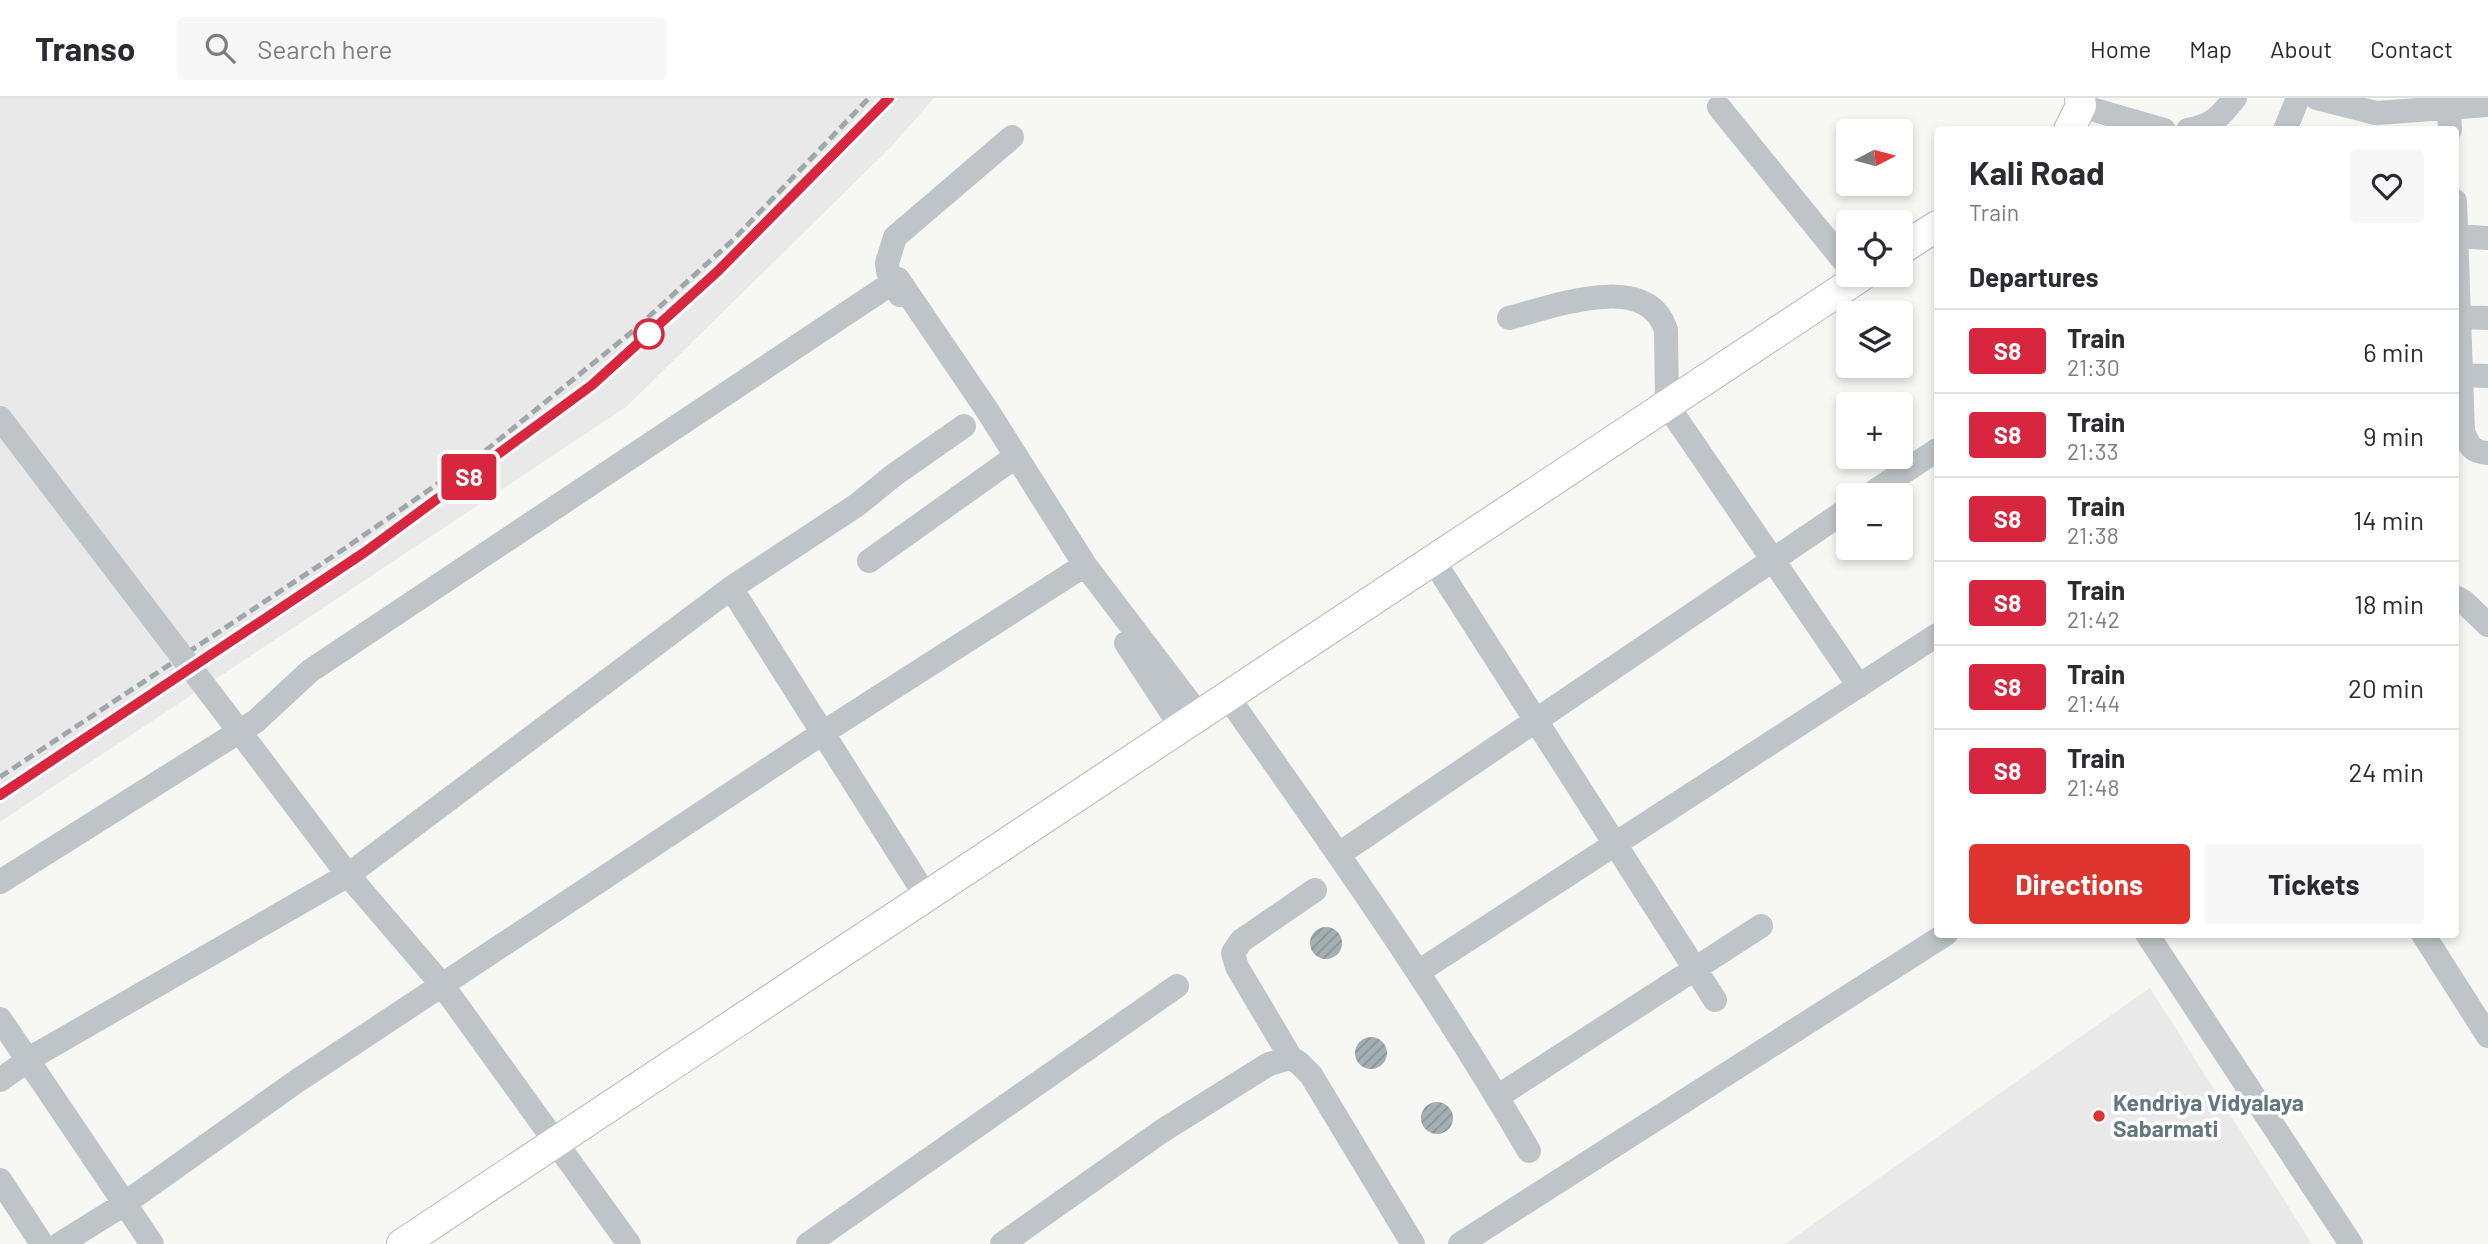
<!DOCTYPE html>
<meta charset="utf-8">
<style>
:root{--surface:#fff;--page:#f7f7f7;--text:#2b2b33;--muted:#7c7c81;--line:#e1e1e2;--accent:#de342d}
body{margin:0;font-family:Barlow,sans-serif;background:var(--page);color:var(--text);height:100vh;display:flex;flex-direction:column;font-size:26px;white-space:nowrap}
*{box-sizing:border-box;margin:0}
p{font-size:23px;color:var(--muted)}
.icon{flex:none;width:38px;height:38px;fill:none;stroke:currentColor;stroke-width:2;stroke-linecap:round;stroke-linejoin:round}
.map{position:relative;flex:1;overflow:hidden}
.side{position:absolute;left:1934px;top:28px;width:525px;height:812px;display:flex;flex-direction:column;background:var(--surface);border-radius:7px;box-shadow:0 4px 10px #0003}
.side>*{flex:none}
.badge{padding:0 14px;border-radius:5px;font-size:24px;line-height:46px}
.needle{width:46px;rotate:84deg}
.buttons{position:absolute;left:1836px;top:21px;display:grid;gap:14px}
.buttons a{display:grid;place-items:center;width:77px;height:77px;border-radius:7px;background:var(--surface);box-shadow:0 4px 10px #0003;font-size:35px}
.map>.badge{position:absolute;translate:-50% -50%;box-shadow:0 0 0 4px #fff}
h2{padding:0 35px;font-size:26px;line-height:63px}
.round{display:grid;place-items:center;flex:none;width:74px;height:74px;border-radius:7px;background:var(--page)}
.head{display:flex;align-items:center;justify-content:space-between;height:119px;padding:0 35px}
h1{font-size:33px;font-weight:700;line-height:52px}
.button{display:flex;gap:14px;margin-top:auto;padding:14px 35px}
.button a{flex:1;height:80px;border-radius:7px;background:var(--accent);color:#fff;font-size:28px;font-weight:700;line-height:80px;text-align:center}
.button a+a{background:var(--page);color:var(--text)}
ul{padding:0;list-style:none}
li{display:flex;align-items:center;gap:21px;height:84px;padding:0 35px;border-top:2px solid var(--line)}
li div{flex:1}
li b{display:block;font-size:26px}
li em{font-style:normal}
li .badge{min-width:77px;font-weight:700;text-align:center}
header{display:flex;align-items:center;gap:42px;box-sizing:border-box;height:98px;padding:0 35px;background:var(--surface);border-bottom:2px solid var(--line)}
header strong{font-size:33px}
nav{display:flex;gap:38px;margin-inline-start:auto;font-size:24px}
.search{width:490px;height:63px;background:var(--page);display:flex;align-items:center;gap:18px;box-sizing:border-box;padding:0 24px;border-radius:7px;color:var(--muted);font-size:26px}
.map>svg:first-child{display:block}
.built{fill:#e8e9e8}
.building{fill:url(#building-hatch)}
.lines{fill:none;stroke-linecap:round;stroke-linejoin:round}
.major-casing{stroke:#b2b8bb;stroke-width:32}
.minor{stroke:#bec4c7;stroke-width:24}
.major{stroke:#fff;stroke-width:30}
.rail{stroke:#9ea8ab;stroke-width:5;stroke-dasharray:10 5;stroke-linecap:butt}
.minor-bridge{stroke:#bec4c7;stroke-width:24}
.line-casing{stroke:#fff;stroke-width:16}
.line{stroke:#d7263d;stroke-width:10}
.stop-dot{fill:#fff;stroke:#d7263d;stroke-width:3.5}
.poi-dot{fill:#de342d;stroke:#fff;stroke-width:2.5}
.labels{text-anchor:middle;stroke-width:7;stroke-linejoin:round;paint-order:stroke}
.poi-label{font-size:23px;font-weight:bold;fill:#63787f;stroke:#fff;text-anchor:start}
</style>
<header>
<strong>Transo</strong>
<div class="search"><svg class="icon" aria-label="search" viewBox="0 0 24 24"><circle cx="10" cy="10" r="6"/><path d="M15 15l6 6"/></svg>Search here</div>
<nav><a>Home</a><a>Map</a><a>About</a><a>Contact</a></nav>
</header>
<div class="map">
<svg width="2488" height="1146" viewBox="0 0 2488 1146">
<defs>
<pattern id="building-hatch" width="6" height="6" patternUnits="userSpaceOnUse" patternTransform="scale(1.75)"><rect width="6" height="6" fill="#a3afb2"/><path d="M-1 1l2-2M0 6l6-6M5 7l2-2" fill="none" stroke="#889396"/></pattern>
</defs>
<rect width="100%" height="100%" fill="#f7f7f4"/>
<path class="built" d="M0 0H934L891 49 626 309 0 724Z
M2150 890 2312 1146H1785Z"/>
<path class="building" d="M1310 845a16 16 0 1 1 32 0a16 16 0 1 1-32 0Z
M1355 955a16 16 0 1 1 32 0a16 16 0 1 1-32 0Z
M1421 1020a16 16 0 1 1 32 0a16 16 0 1 1-32 0Z"/>
<g class="lines">
<defs>
<path id="major" d="M2069 32 2081 8 2080 0
M1900 152 1937 128
M402 1146 1863 177"/>
</defs>
<use href="#major" class="major-casing"/>
<path class="minor" d="M2317 0 2376 15 2488 7
M2081 8 2164 32
M1719 9 1848 168
M2449 10 2450 32
M2188 32C2213 27 2219 20 2235 0
M2285 32 2298 0
M2455 103 2463 334C2469 348 2472 354 2488 355
M2455 138 2488 140
M900 197 888 174 887 165 895 139 1012 39
M2460 219 2488 220
M1509 220C1552 209 1647 172 1666 232L1667 307 1859 588
M2461 277 2488 278
M1869 397 1937 352
M1433 462 1715 902
M869 463 1008 364
M731 490 926 798
M2455 499 2463 503 2488 527
M1126 545 1181 629
M1227 598C1332 746 1437 895 1529 1053
M252 650 348 777 443 888 629 1146
M1339 756 1848 411
M0 784 256 623 310 573 898 181 987 312 1085 467 1199 617
M2147 836 2351 1146
M2423 836 2488 938
M1418 874 1937 537
M0 921 152 1146
M1291 960 1237 869 1233 855 1241 843 1315 792
M0 982 34 958 348 777 731 490 857 407 894 377 964 328
M1497 999 1761 828
M0 1082 42 1146
M60 1146 121 1108 297 983 821 636 1085 467
M808 1146 1177 888
M1002 1146 1162 1033 1269 966 1291 960 1299 965 1311 977 1413 1146
M1460 1146 1946 836"/>
<use href="#major" class="major"/>
<path class="rail" d="M0 679 344 451 485 353 633 233 734 141 869 0
M0 697 365 455 592 287 718 173 889 0"/>
<path class="minor-bridge" d="M0 320 252 650"/>
</g>
<g class="lines">
<defs>
<path id="line" d="M0 697 365 454 592 287 718 173 889 0"/>
</defs>
<use href="#line" class="line-casing"/>
<use href="#line" class="line"/>
</g>
<circle class="stop-dot" cx="649" cy="236" r="14"/>
<circle class="poi-dot" cx="2099" cy="1018" r="7"/>
<g class="labels">
<g class="poi-label">
<text x="2113" y="1013">Kendriya Vidyalaya<tspan x="2113" dy="26">Sabarmati</tspan></text>
</g>
</g>
</svg>
<div class="buttons">
<a><svg class="needle" viewBox="-14 -14 28 28"><path d="M0-13l5 13h-10z" fill="#e53935"/><path d="M0 13l5-13h-10z" fill="#7c7c81"/></svg></a>
<a><svg class="icon" aria-label="locate" viewBox="0 0 24 24"><circle cx="12" cy="12" r="6"/><path d="M12 2v4M12 18v4M2 12h4M18 12h4"/></svg></a>
<a><svg class="icon" aria-label="layers" viewBox="0 0 24 24"><path d="M12 4l9 5-9 5-9-5zM3 14l9 5 9-5"/></svg></a>
<a>+</a>
<a>−</a>
</div>
<b class="badge" style="left:469px;top:379px;background:#d7263d;color:#fff">S8</b>
<section class="side">
<div class="head"><div><h1>Kali Road</h1><p>Train</p></div><a class="round"><svg class="icon" aria-label="heart" viewBox="0 0 24 24"><path d="M12 20l-8-8c-3-5 5-10 8-4 3-6 11-1 8 4z"/></svg></a></div>
<h2>Departures</h2>
<ul>
<li><span class="badge" style="background:#d7263d;color:#fff">S8</span><div><b>Train</b><p>21:30</p></div><em>6 min</em></li>
<li><span class="badge" style="background:#d7263d;color:#fff">S8</span><div><b>Train</b><p>21:33</p></div><em>9 min</em></li>
<li><span class="badge" style="background:#d7263d;color:#fff">S8</span><div><b>Train</b><p>21:38</p></div><em>14 min</em></li>
<li><span class="badge" style="background:#d7263d;color:#fff">S8</span><div><b>Train</b><p>21:42</p></div><em>18 min</em></li>
<li><span class="badge" style="background:#d7263d;color:#fff">S8</span><div><b>Train</b><p>21:44</p></div><em>20 min</em></li>
<li><span class="badge" style="background:#d7263d;color:#fff">S8</span><div><b>Train</b><p>21:48</p></div><em>24 min</em></li>
</ul>
<div class="button"><a>Directions</a><a>Tickets</a></div>
</section>
</div>
